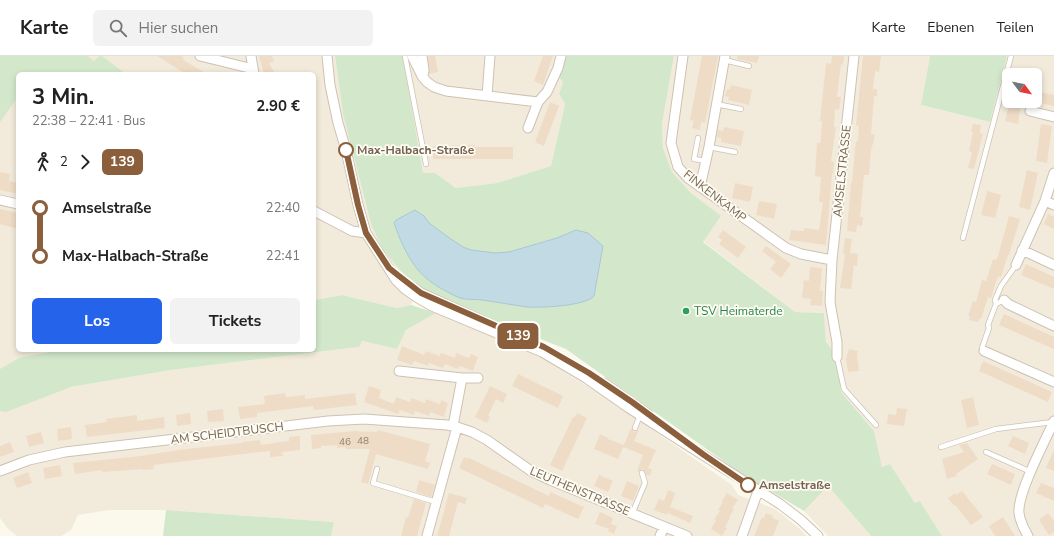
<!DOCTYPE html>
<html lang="de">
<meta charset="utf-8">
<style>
:root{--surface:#fff;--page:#f2f2f2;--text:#222;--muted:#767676;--line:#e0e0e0;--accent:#2563eb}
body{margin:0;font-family:"Nunito Sans",sans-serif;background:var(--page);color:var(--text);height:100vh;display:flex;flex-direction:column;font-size:15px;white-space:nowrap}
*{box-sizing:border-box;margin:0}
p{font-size:13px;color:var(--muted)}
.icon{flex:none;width:22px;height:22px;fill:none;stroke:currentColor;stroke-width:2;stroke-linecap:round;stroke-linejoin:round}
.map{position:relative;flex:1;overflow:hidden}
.drawer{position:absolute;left:16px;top:16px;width:300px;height:280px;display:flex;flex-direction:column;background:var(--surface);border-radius:6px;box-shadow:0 2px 6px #0003}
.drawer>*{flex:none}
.badge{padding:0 8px;border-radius:6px;font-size:14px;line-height:26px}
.needle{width:26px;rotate:122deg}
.buttons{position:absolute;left:1002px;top:12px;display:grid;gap:8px}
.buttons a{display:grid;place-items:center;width:40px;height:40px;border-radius:6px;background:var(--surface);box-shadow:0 2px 6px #0003;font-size:20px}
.map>.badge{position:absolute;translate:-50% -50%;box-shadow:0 0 0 2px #fff}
.legs{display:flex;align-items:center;gap:6px;height:44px;padding:0 16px;font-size:13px}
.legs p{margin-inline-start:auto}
.headline{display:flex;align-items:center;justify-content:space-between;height:68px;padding:0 16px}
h1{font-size:22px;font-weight:700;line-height:30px}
.primary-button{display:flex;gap:8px;margin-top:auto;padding:8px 16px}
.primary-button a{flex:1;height:46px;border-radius:6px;background:var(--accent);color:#fff;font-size:16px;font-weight:700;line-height:46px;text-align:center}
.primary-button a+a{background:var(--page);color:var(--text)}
ul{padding:0 16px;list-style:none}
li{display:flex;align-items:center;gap:14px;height:48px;font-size:15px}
li i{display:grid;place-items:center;width:6px;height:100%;margin:0 5px;background:currentColor}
li i::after{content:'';width:10px;height:10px;margin:-5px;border:3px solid;border-radius:50%;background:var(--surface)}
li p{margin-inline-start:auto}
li:first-child i{background:linear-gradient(#0000 50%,currentColor 0)}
li:last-child i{background:linear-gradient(currentColor 50%,#0000 0)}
header{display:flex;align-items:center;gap:24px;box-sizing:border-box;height:56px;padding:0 20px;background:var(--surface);border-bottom:1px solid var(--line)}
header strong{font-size:19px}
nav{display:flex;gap:22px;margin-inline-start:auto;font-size:14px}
.search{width:280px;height:36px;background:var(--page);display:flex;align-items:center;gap:10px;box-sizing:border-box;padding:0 14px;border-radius:6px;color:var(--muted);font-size:15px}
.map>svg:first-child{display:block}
.residential{fill:#f2ebdb;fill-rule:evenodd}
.green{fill:#d3e8cb}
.water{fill:#c2dae4;stroke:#a9c7d4}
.building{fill:#eedcc6}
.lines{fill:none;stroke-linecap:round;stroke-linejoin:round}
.lane-casing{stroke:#cdc2b3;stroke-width:6}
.street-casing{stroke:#cdc2b3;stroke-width:11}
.lane{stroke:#fff;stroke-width:4.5}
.street{stroke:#fff;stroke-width:9}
.line-1-casing{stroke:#fff;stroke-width:9}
.line-1{stroke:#8b5e3c;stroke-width:6}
.stop-1-dot{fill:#fff;stroke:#8b5e3c;stroke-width:2}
.leisure-dot{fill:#2e9e5b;stroke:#fefbf3;stroke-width:1.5}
.labels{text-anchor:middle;stroke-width:3.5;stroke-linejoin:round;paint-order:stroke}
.number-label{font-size:10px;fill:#93816e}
.stop-label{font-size:12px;font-weight:bold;fill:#756351;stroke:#fefbf3;text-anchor:start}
.street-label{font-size:12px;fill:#756351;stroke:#fefbf3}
.leisure-label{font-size:12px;fill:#27864d;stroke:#fefbf3;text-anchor:start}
</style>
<header>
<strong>Karte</strong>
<div class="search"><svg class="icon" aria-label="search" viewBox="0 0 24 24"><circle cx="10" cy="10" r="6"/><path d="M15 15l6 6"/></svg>Hier suchen</div>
<nav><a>Karte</a><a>Ebenen</a><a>Teilen</a></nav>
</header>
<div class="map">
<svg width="1054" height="480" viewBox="0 0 1054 480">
<rect width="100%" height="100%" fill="#fbf8ec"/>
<path class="residential" d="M0 0H335L343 58 371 168 418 235 411 249 397 252 342 239 314 244V18H18V294H146L0 346Z
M403 0H564L563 26 559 38 565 48 551 110 497 127 456 132 435 117H423Z
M674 0H930L921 49 990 66 1007 0H1054V480H942L920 445 915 447 890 408 882 411 874 375 841 336 838 301 826 286 824 257 795 256 703 185 720 160 691 137 672 116 663 92 662 68ZM1009 19H1035V45H1009Z
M443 245 486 262 558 312 611 345 732 429 738 439 775 453 800 473 807 480H331L334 466 166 454H109L78 459 71 474 61 480H17L8 473 0 462V348L71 331 171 314 359 291 361 285 397 293 406 274 436 257Z
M828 430 871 480H828L804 455Z"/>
<path class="green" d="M0 0H88L94 5 99 0H102L126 18H18V41L0 66Z
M335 0H403L423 117H435L456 132 497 127 551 110 565 48 559 38 563 26 558 20 564 0H674L662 68 663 92 672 116 691 137 721 160 703 186 795 256 824 257 826 286 838 301 841 336 874 375 882 411 890 408 915 447 920 445 942 480H871L828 430 804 455 739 416 566 293 418 235 383 194 371 168 343 58Z
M930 0H1007L990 66 921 49Z
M342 239 397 252 411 249 436 257 406 274 397 293 362 285 359 291 171 314 71 331 6 356 0 355V313L19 302 61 294H314V244Z
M166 454 334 466 331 480H163Z"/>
<path class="water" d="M415 154 424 160 429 167 448 181 463 191 471 194 495 197 509 196 557 182 576 174 588 177 603 190 594 240C586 250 540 252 527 251 512 249 497 246 482 244 475 243 467 244 460 242 450 238 434 229 426 222 410 208 401 187 394 167L396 164Z"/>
<path class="building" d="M157 0H181L184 2 183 4 207 18H186Z
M259 0H272L274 6 269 7 275 18H264Z
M428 0H435L438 16 429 18Z
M543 0H553L543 29 534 25Z
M702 0H718L705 67 701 66 700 74 692 72 694 65 690 64Z
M737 0H759L757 7 737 3Z
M832 0H844L843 9 841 8 837 41H841L839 54 835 53 834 71H836L831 105 834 106 833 118H832L826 189 789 184 791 174 804 175V172L819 174 823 146H819L821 121 815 120 817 87H820L821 82 822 65H820L826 7 831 8Z
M863 0H881L879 16 875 15 873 33H877V40H874L871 78 875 79 871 95 869 119H864L860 161H863L862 170 857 169 856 176 847 175 851 126H852L855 93 856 85H858L859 70 856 69Z
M731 29 752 34 749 49 728 44 729 41 725 40 727 33H730Z
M1035 35 1054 39V50L1035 46Z
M1010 45H1021L1018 68 1005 65Z
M550 46 559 50 544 90 535 86Z
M973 68 981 69 980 77 983 78 974 113 968 112 972 96 969 95 973 76H971Z
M1041 68 1052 70 1047 107 1036 105Z
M724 71 744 75 741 90 721 86V82L717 81 718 74 723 75Z
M475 89V91H513V103H433V90Z
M1027 114 1038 117 1030 154 1019 151Z
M0 116 10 118 9 125 18 127V138L0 134Z
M735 127 753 131 750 146 732 142Z
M987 135 1001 139 995 162 981 159Z
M759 145 777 148 774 163 756 159Z
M0 153 18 157V173L0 168Z
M1048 158 1054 161V173L1044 168Z
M1009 160 1020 163 1009 199H1008L1001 221 998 220 991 242 988 241 981 263H979L978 266 969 264 970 260H968L973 245 976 246 982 224 986 225 993 203 996 204 998 200Z
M723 174 746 191 738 202 719 188 722 184 718 181Z
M845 182 852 183 850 197 858 198 857 210 854 209 851 233 840 232 845 198H843Z
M766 190 791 208 781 222 770 213 776 206 762 195Z
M1026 208 1054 221V233L1021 219Z
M810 211 822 212 820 235H823L822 250 810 249 811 243 802 242 804 224 809 225Z
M1004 258 1054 281V293L999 269Z
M402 290 424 299 426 295 440 300 441 297 455 302 456 297 469 302 471 298 478 301 473 315 460 310 458 313 445 308 443 312 429 307 428 310 414 305 412 309 397 304Z
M849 293 858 295 857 299 859 315 848 316 846 303Z
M983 305 1052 336 1048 346 979 315Z
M518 318 563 340 558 352 512 330Z
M369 330 381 334 379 342 394 348 396 341 410 346 411 342 425 347 426 343 440 348 441 344 448 347 444 361 430 356 429 360 415 355 414 359 400 354 398 358 364 346Z
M490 330 507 338 503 347 496 343 488 360 490 361 487 367 475 361Z
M285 337 286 341 305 339V343L355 337 357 349 314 354 313 350 257 357V361L240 363 238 351 265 348 264 340Z
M973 341 979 369 967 372 961 344Z
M897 352 907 353 904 370 887 368 888 358 896 359Z
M223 353 224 365 208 366 207 355Z
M190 357 191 368 177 370 176 359Z
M577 357 587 362 562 415 550 409 573 361H575Z
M137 359V365L164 361 165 372 87 381 85 369 107 366 106 363Z
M71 371 72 383 58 385 57 373Z
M631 372 634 376 639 374 634 385 656 394 648 412 652 414 650 420 646 419 643 413 641 414 639 416 637 415 643 399 623 391Z
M378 374 430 388 425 405 430 407 428 413 376 398 368 428 361 426 370 393H346L345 391 337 392V389L321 390V392L312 393 311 379 354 375 377 376Z
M41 376 44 387 29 391 26 380Z
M600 378 608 382V383L624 389 618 403 594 393Z
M298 380H300V394L282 396 283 400 270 401V395L252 397 153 409 154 413 143 414V413L102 416V414L75 418 73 407 141 400 178 394 242 387V386L260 384 261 389 274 387 289 385V381Z
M1013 380 1029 387 1025 398 1008 390Z
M10 386 14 396 0 401V390Z
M967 387 978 403 956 418 957 420 947 423 942 403 964 396 959 389Z
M1054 394V415L1046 412Z
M464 401 468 403 469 402 549 440 550 436 584 451 578 463 545 448 543 452 459 412Z
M992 408 1015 418 1011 429 987 418Z
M60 409 62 420 45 423 43 412Z
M28 416 32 427 17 432 13 422Z
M599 419 613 425 608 436 594 430Z
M419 424 435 429 431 441 416 436Z
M627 425 639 430 633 445 621 440Z
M1041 427 1054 432V445L1036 437Z
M668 434 675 437 670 451 693 460 690 467 668 457 667 459 654 454 659 443 664 445Z
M962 435 983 461 971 469 955 449 954 450 948 442 955 437 956 439Z
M449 437 467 442 465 448 458 446 449 480H437Z
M727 437 738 444 732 452 734 453 729 461 730 462 725 471 727 472 722 480 711 473 716 464 714 463 720 455 718 454 723 446 722 445Z
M414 443 426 447 417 480H401L406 461 408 462Z
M600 456 613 462 611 468 617 470 614 478 608 475 610 470 609 473 595 468Z
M766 457 773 460 772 462 779 465 773 480H754L762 461 764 462Z
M1048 457 1054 465V476L1049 479 1039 464Z
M1003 461 1015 480H995L989 470Z"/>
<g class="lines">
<defs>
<path id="lane" d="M405 0 426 108
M724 4 749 10
M716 48 741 53
M698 82 694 103 706 105
M709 91 735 96
M963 182 1011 0
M996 248 995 244 1001 230 1016 209
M984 295 982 292 989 272 988 269 996 248 1004 244
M837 301 844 333 876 369
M635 372 640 359
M941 391 996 373 1053 366
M986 396 1031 416
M377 413 373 427 436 446
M632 458 645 427 642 417"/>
<path id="street" d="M200 0 253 13
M251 0 254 18
M327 0 330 29 338 67 346 94 358 149 366 177 396 224 405 233 418 242 432 250 542 296 586 322 629 352 780 448 801 464 818 480
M412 0 422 20 427 26 434 31 446 35 538 46
M422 0 424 14 423 19
M683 0 671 87 678 111 688 122 786 192 801 198 832 204
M487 40 490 0
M1030 55 1054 61
M528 72 538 46 547 36 558 12 561 0
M700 131 709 91 725 0
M0 144 18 148
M1045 145 1054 149
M314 155 352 175 366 177
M1022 194 1054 209
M1016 209 1045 145 1054 117
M408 229 421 237 483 265
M1004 244 1008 248 1054 270
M984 295 1054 326
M837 301V286L830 246 832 204 854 0
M399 315 462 322 453 370
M462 322H478
M604 327 648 358
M0 415 29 404 65 396 328 365 364 363 447 369 457 371 472 376 487 384 531 415 550 424 687 480
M427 480 457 371
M660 480 664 471
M742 480 758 435
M1028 480C1024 473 1020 466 1019 457 1017 438 1045 385 1054 365"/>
</defs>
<use href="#lane" class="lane-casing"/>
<use href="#street" class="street-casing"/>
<use href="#lane" class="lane"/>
<use href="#street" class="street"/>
</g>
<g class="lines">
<defs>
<path id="line-1" d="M346 94 358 149 366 177 389 212 399 220 421 237 544 291 589 317 632 346 704 399 748 429"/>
</defs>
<use href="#line-1" class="line-1-casing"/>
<use href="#line-1" class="line-1"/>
</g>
<g class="stop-1-dot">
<circle cx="346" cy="94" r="7"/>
<circle cx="748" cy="429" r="7"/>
</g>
<circle class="leisure-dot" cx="686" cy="255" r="4"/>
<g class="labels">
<g class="number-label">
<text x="363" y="388">48</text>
<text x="345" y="389">46</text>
</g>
<g class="stop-label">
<text x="357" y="98">Max-Halbach-Straße</text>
<text x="759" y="433">Amselstraße</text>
</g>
<g class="street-label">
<text transform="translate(842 115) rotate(-84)" y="4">AMSELSTRASSE</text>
<text transform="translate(715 140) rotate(38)" y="4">FINKENKAMP</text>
<text transform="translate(227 377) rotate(-7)" y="4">AM SCHEIDTBUSCH</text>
<text transform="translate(580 435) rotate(23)" y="4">LEUTHENSTRASSE</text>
</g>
<g class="leisure-label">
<text x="694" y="259">TSV Heimaterde</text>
</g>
</g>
</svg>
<div class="buttons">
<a><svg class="needle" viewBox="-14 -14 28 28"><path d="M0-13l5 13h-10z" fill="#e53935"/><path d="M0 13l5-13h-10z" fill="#767676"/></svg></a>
</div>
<b class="badge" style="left:518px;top:280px;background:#8b5e3c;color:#fff">139</b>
<section class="drawer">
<div class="headline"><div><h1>3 Min.</h1><p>22:38 – 22:41 · Bus</p></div><b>2.90 €</b></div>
<div class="legs"><svg class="icon" aria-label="walk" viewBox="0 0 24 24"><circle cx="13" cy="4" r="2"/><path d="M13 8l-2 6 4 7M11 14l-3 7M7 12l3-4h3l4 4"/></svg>2<svg class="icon" aria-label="forward" viewBox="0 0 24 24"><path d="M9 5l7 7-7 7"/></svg><b class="badge" style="background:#8b5e3c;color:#fff">139</b></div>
<ul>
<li><i style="color:#8b5e3c"></i><b>Amselstraße</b><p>22:40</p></li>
<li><i style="color:#8b5e3c"></i><b>Max-Halbach-Straße</b><p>22:41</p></li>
</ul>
<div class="primary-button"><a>Los</a><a>Tickets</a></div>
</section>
</div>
